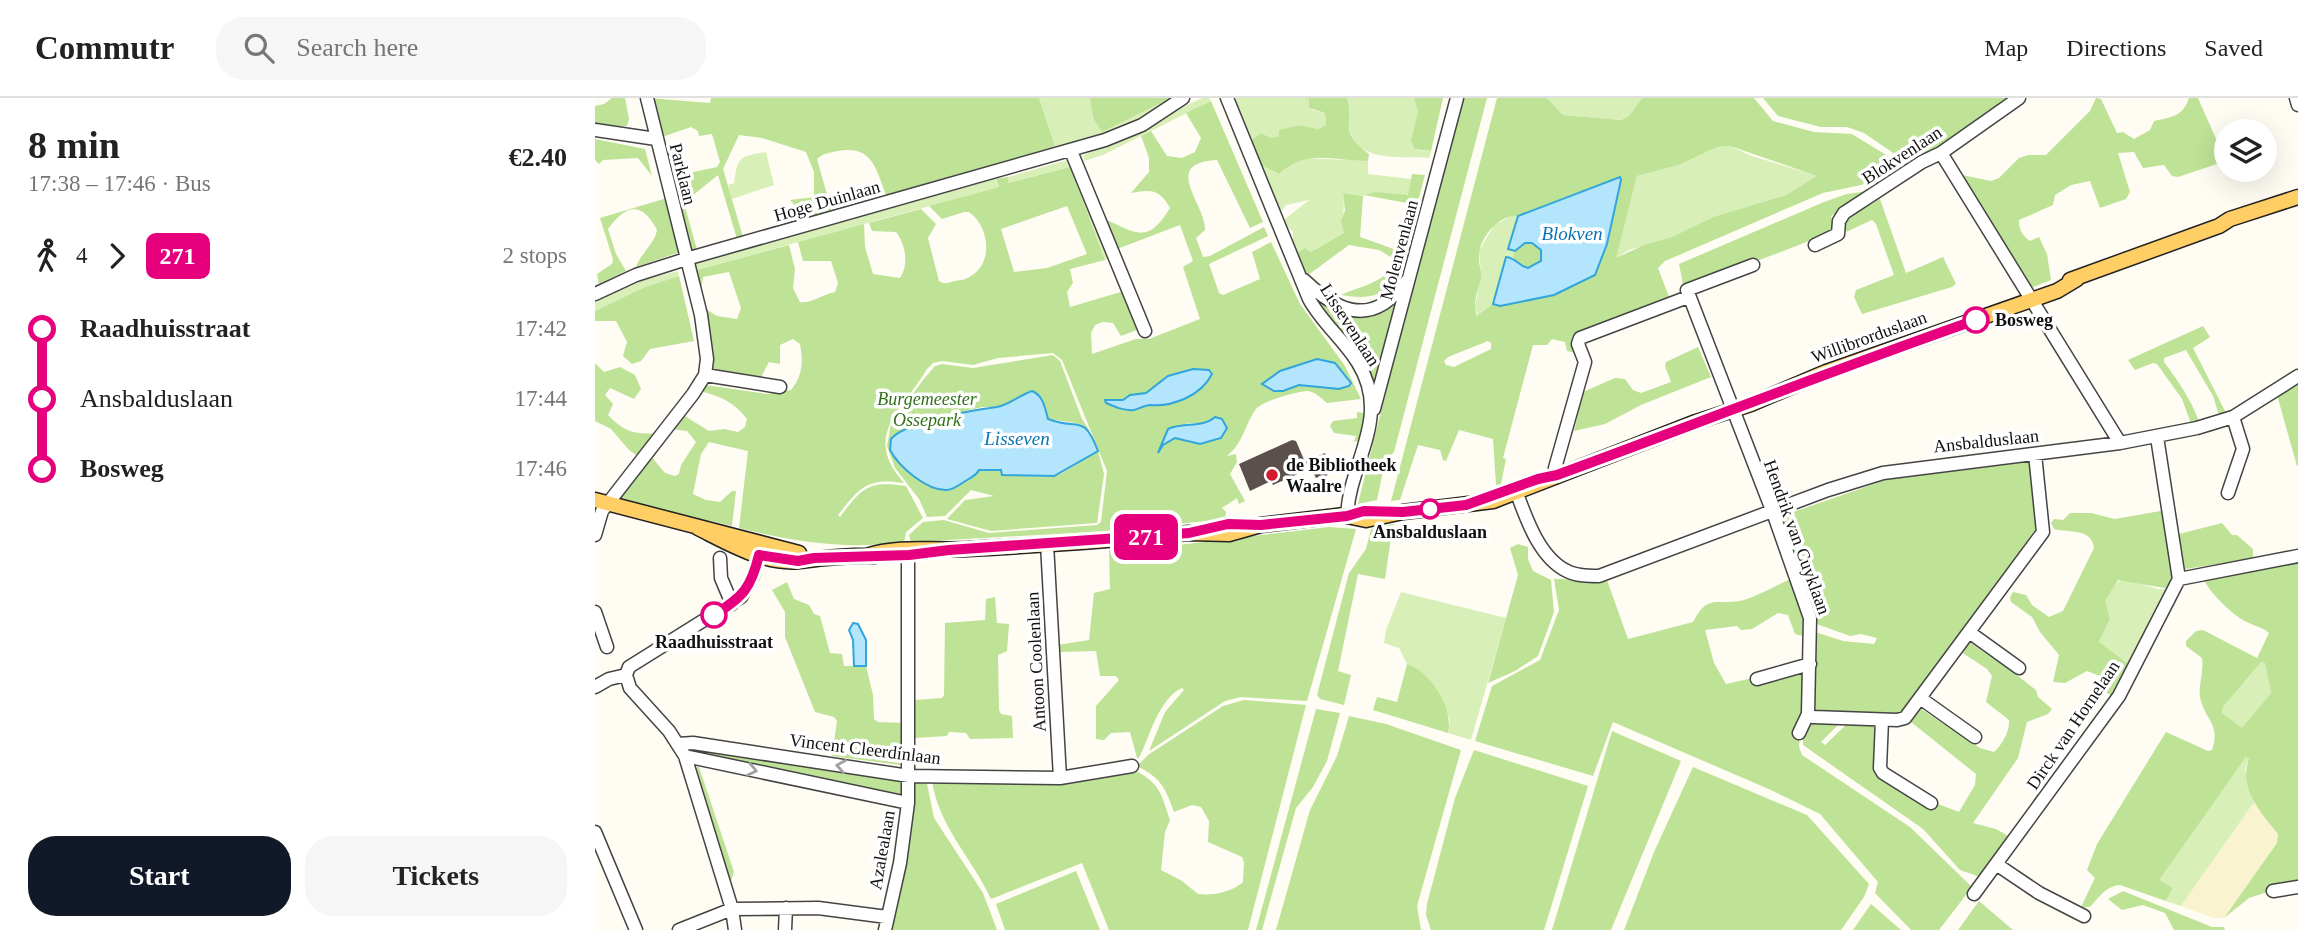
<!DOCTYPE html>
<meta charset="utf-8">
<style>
:root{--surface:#fff;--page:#f6f6f6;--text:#222;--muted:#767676;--line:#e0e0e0;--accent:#111827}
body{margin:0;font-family:Georgia,serif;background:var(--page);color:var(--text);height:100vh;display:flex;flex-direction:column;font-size:26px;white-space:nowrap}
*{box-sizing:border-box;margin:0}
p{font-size:23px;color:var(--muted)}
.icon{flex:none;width:38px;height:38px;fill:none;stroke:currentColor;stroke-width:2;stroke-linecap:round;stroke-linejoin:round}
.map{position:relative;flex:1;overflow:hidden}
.side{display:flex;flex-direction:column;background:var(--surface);width:595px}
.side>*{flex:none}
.badge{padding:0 14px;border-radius:10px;font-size:24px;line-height:46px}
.controls{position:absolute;left:1619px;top:21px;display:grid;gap:14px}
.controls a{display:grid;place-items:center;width:63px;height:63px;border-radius:50%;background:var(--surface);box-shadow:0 7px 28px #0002;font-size:35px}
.map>.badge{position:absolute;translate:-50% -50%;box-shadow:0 0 0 4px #fff}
.legs{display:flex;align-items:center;gap:10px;height:77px;padding:0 28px;font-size:23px}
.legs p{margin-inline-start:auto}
.summary{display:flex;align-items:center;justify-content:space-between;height:119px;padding:0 28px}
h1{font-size:38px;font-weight:600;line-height:52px}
.action{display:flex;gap:14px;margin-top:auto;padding:14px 28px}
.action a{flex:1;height:80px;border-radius:28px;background:var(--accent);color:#fff;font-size:28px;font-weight:600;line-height:80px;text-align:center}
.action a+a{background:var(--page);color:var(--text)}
ul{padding:0 28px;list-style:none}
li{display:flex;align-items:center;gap:24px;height:70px;font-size:26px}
li i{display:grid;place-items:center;width:10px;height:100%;margin:0 9px;background:currentColor}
li i::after{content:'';width:18px;height:18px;margin:-9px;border:5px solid;border-radius:50%;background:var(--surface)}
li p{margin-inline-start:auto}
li:first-child i{background:linear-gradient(#0000 50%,currentColor 0)}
li:last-child i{background:linear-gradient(currentColor 50%,#0000 0)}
header{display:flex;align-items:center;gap:42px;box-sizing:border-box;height:98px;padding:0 35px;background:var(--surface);border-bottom:2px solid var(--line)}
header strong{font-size:33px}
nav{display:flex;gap:38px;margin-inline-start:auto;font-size:24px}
.search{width:490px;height:63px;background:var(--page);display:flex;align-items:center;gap:18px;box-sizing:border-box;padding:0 24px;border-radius:28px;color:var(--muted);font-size:26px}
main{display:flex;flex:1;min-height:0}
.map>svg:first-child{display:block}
.farmland{fill:#f9f3d0}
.green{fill:#d9efb8}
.forest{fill:#bee296;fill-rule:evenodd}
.water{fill:#b3e6fd;stroke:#31a5dc;stroke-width:2}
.building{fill:#5b504c}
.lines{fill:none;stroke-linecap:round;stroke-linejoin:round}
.minor-casing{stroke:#444;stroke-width:15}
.major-casing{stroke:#222;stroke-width:17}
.minor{stroke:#fff;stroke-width:12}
.major{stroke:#ffce64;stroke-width:14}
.oneway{stroke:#a0a0a0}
.line-1-casing{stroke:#fff;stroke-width:16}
.line-1{stroke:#e6007e;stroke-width:10}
.stop-1-dot{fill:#fff;stroke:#e6007e;stroke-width:3.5}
.poi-dot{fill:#d2172e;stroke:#fff;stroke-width:2.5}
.labels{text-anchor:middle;stroke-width:7;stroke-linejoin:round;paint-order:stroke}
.street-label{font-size:18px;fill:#111;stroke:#fff}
.stop-label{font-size:18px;font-weight:bold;fill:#111;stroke:#fff}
.park-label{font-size:18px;font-style:italic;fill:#317218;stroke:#fff}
.poi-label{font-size:18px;font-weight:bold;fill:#111;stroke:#fff;text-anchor:start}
.water-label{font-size:19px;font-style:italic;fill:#0a75b3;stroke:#fff}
</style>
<header>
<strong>Commutr</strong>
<div class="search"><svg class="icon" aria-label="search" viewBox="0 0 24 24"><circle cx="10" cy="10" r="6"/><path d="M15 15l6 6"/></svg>Search here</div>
<nav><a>Map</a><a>Directions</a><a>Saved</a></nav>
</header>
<main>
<section class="side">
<div class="summary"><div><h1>8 min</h1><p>17:38 – 17:46 · Bus</p></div><b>€2.40</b></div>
<div class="legs"><svg class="icon" aria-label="walk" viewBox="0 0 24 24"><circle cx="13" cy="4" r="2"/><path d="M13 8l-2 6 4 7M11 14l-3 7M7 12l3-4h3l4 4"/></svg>4<svg class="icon" aria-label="forward" viewBox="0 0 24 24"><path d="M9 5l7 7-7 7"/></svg><b class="badge" style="background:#e6007e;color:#fff">271</b><p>2 stops</p></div>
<ul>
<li><i style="color:#e6007e"></i><b>Raadhuisstraat</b><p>17:42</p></li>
<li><i style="color:#e6007e"></i><span>Ansbalduslaan</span><p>17:44</p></li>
<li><i style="color:#e6007e"></i><b>Bosweg</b><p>17:46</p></li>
</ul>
<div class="action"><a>Start</a><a>Tickets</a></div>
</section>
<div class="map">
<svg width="1703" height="832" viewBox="0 0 1703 832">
<rect width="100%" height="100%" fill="#fffcf4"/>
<path class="farmland" d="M1659 704 1683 736 1682 745 1629 820H1618L1586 808Z"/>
<path class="green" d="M444 0H495L498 20 507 34 576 0H591L509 38 406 65 407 62 460 48Z
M607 0H614L616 3 508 57 489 63V57Z
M641 0H709L714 2 717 12 730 15 731 27 723 31 704 27 685 32 684 38 676 40 666 35 647 48Z
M752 0H819L823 14 822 52 836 53 834 60C809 58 763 65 755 33 751 22 755 11 752 0Z
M952 0H1047L1034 18 1026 22 968 17Z
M1135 48 1157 58 1223 78 1191 97 1118 119 1077 139 1034 152 1020 161 1042 78 1084 67 1122 49Z
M171 54 179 87 137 101 133 87 139 85C143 58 144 59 171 54Z
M707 60 773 63V76L816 81 814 96 809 98 780 94 768 98 748 95C750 110 747 121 749 135L716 154 712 151 697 159 698 134 690 126V121L714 102 691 107 678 124 659 64 681 75Z
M476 61 517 160 510 162 475 69 412 85 413 79Z
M400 81 404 89 98 173 99 166Z
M919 117 923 118 913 151 919 153 918 160 911 159 898 206 883 218 880 209 886 175 884 153 899 127Z
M83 173 84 178 50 189 0 213V203L49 182Z
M1528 481 1563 491H1575L1537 569 1507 548 1504 544 1515 521 1509 503 1519 486Z
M806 494 911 520 876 642 853 635 855 621 817 568 812 566 804 550 789 545 791 532Z
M1666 564 1670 565 1676 595 1647 631 1627 615 1628 609Z
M1651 659 1654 661 1650 671 1659 704 1586 808 1571 803 1578 790 1563 782Z"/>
<path class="forest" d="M17 0H30L34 21 32 28 0 29V8L9 6Z
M54 0 115 5 116 0H444L460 48 292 99C281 73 279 46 242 53 235 55 228 55 222 61L237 114 213 121 195 102 219 99V74L211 54 167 40 144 37 128 71 148 139 142 141 123 77 92 102 91 112 102 152 95 153 67 49 75 52 84 73 89 76 122 69 125 64 117 36 104 38 103 33 96 29 64 40Z
M495 0H576L507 34 498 20Z
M709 0H752C759 28 743 33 774 56L773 63C738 63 711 50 684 76L659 64 647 48 666 35 676 40 684 38V32L704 27 723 31 731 27 730 15 714 10V2Z
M819 0H848L836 53 820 51 816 43 823 14Z
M864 0H892L799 354 790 363 782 402 763 406Z
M902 0H952L968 17 1026 22 1034 18 1047 0H1159L1178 23 1219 34 1257 36 1309 68 1280 84 1228 95 1070 163 1063 170 1076 204 989 237 985 256 972 253 970 244 957 241 952 247H938L908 360 911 361 906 386 901 387 898 341 864 332 851 363 848 362 845 352 823 347 805 402 796 403ZM1135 48 1222 78 1191 97 1118 119 1077 139 1049 147 1021 160 1042 78 1084 67 1122 49ZM1026 82 1012 146 1000 177C986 186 913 211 898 206L882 218C877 204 883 193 886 180 887 173 883 165 884 158 884 140 904 116 923 118L978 96ZM893 243 896 245V251L859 269 851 267 849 263 853 259Z
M1168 0H1417L1346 50 1313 65 1269 35 1252 29H1226L1183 18Z
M1501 0 1506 1 1522 35 1528 34 1539 41 1555 32 1559 23C1576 19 1588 19 1594 0H1603L1622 43 1631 47V63L1583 79 1577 78 1569 67 1548 70 1539 54 1523 55 1535 94 1531 101 1505 110 1495 83 1476 87 1460 97 1458 107 1424 122C1423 130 1428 139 1435 143L1444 139 1452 156 1456 182 1436 190 1367 77 1396 83 1404 80 1424 60 1433 57H1451L1495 13Z
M616 3 668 124 655 130 622 62C565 65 611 106 610 132L601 140 608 159 615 158 669 129 673 138 614 166 624 195 628 197 665 181 657 154 676 144 705 206 750 268 766 301 732 305C727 301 721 294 713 293 703 293 667 303 661 311 649 328 649 344 632 358L641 356 642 364 635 376 650 403 644 406 642 400 627 410 631 414 630 421 515 433 316 444 314 437 328 424 349 422 394 435 502 427 506 424 512 373 467 262 458 255 403 260 378 267 347 263 338 265 332 271C308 312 266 337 309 385 272 379 264 390 243 417L245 419C267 390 273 382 311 388L328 420 311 434 309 444C252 452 199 444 144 430L153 353 114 344 106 356 98 396 111 402 125 404 137 393H141L137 428 116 423H104L23 402 55 357 70 375 80 378 84 376 86 367 101 344 92 333 76 331 88 317 114 333 129 331 143 334 150 329 152 321C139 304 124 297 104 293L110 287 172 296 196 292C208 278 208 263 205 246L198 241 185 247V266L174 264 164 283 120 275 114 271 107 209 122 218 142 221 146 210 134 174 108 179 106 195 98 173 194 147 200 171 198 190 205 204C215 206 229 196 240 194L243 185 236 163H208L203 144 269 126 270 149 278 176 305 180C314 167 311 147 301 134L277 133 274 125 326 111 341 126 333 140 344 183C350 187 353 185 360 183 365 182 371 182 376 178 399 164 394 128 374 114H369L347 121 334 108 404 89 401 81 413 79V85L475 69 510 162 475 171 478 185 472 194 475 209 529 193 542 232 526 238 518 225 508 224 500 227 496 235 497 256 541 241H554L605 221 588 169 598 163 585 127 522 151 510 121C542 136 553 146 575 110 565 91 556 91 536 95L554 74V60L546 38 556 33 572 58 587 60 600 54 606 40 591 15ZM472 108 492 156 452 170 419 174 406 131ZM710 265 744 291C732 289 718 286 705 287 688 289 683 297 668 286L685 273ZM598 271 614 272 616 276C606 298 577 308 555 307 550 307 544 311 539 312 529 313 520 309 512 305L511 302H528L535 297 551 295 573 278ZM627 321 626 339 611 344 580 340 568 347 593 325 612 326Z
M0 41 50 51 57 78 43 60 8 62 4 66 0 62Z
M817 76 830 77 822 107 769 97 780 94 813 97Z
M1280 92 1236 118 1240 133 1089 191 1084 166 1229 104 1252 96Z
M748 95 768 98 765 139 810 155C800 192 786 204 746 197 763 189 797 183 799 161L784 152 754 147 713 177 697 159 710 150 716 154 749 135 746 123 750 113Z
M72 100 85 154 41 169C46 155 60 145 62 132 47 103 31 106 13 131L21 156 31 173 4 186 2 176 17 166 18 161 5 120Z
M1285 101 1311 175 1348 159 1361 186 1357 189 1267 216 1259 199 1261 192 1299 177 1281 126 1277 122 1251 134 1248 122Z
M933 144 942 147 947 156 946 163 933 170 926 168 918 160 919 153Z
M84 178 99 243 55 251 46 263 37 266 28 258 32 244 21 223H0V213L50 189Z
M716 197 753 215 801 198 779 291Z
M1608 228 1615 239 1598 250 1631 315 1624 317 1618 298 1591 252 1569 260V264C1583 283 1596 301 1604 324L1597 328 1587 301 1562 266 1558 265 1540 272 1533 262Z
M1103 249 1116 279 1046 307 1010 326 979 333 988 294 1020 280 1030 281 1038 292 1046 295 1076 284 1070 268 1071 264Z
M458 257 465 263 487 321 495 333 481 325 453 321C450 310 448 297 437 293L404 309H387L321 326 297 338 295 348C318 372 336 404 372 382 377 379 381 379 384 372H406L407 377 454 379 467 375 503 353 509 376 502 425 396 433 352 421 370 402 399 398 376 392 350 418 332 419 324 401 300 370 292 348 296 326 328 282 340 268 347 266 378 270Z
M0 265 9 274 25 269 40 277 46 291 39 301 15 290 10 297 18 306 13 317C29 334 40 337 63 335L44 359 34 352 16 331 0 323Z
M1703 286V368H1702L1682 297Z
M762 314 769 315 773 323 768 341 759 344 761 338 739 335 735 328 738 323 762 320Z
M1435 363 1441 430 1312 614 1307 618 1216 612 1220 534 1248 543 1279 546 1282 540 1266 536 1255 538 1219 525 1187 418 1302 378Z
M1571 412 1581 474 1575 491 1523 482 1510 503 1515 521 1504 544 1537 569 1519 599 1512 595 1505 578 1492 573 1470 585 1458 584 1464 557 1445 534 1437 519 1416 504 1415 499 1418 494 1431 497 1437 507 1454 519 1468 513 1499 450C1497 430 1475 435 1459 431L1456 425 1459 421 1468 422 1475 415H1496L1520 421Z
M1627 425 1637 437H1642L1658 451V461L1590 471 1584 436Z
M798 426 790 481 763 476 743 573 756 577 749 607 725 601 722 597 754 475 771 451 776 431Z
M734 429 761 431 712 603 646 599 630 603 554 653 570 614 589 592 587 590C563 601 555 639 544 660H542L535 634 516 635 509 642 501 641V608L524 582 521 578H505L501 553 462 554V547L494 542 499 495 515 491 514 452 583 447Z
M923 446 933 449V461L938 473 956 482 959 514 943 558 920 573 893 585 923 477 915 450Z
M1703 462V784L1654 800 1629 820 1682 745 1683 736C1666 715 1643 690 1654 661L1651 659 1564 782 1578 790 1571 803 1525 787C1511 788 1504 799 1495 809H1486L1500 780 1492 772 1502 746 1571 634 1613 653 1617 652C1626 625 1610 623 1605 599 1603 590 1609 573 1607 560L1591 548V543L1601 533 1608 532 1662 560 1674 535C1667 529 1662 529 1654 525 1639 519 1616 496 1609 482ZM1666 564 1670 565 1676 595 1647 630 1627 615 1628 609Z
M1198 480 1212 526V539L1200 536 1193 517 1183 515 1157 531 1146 532 1142 528 1110 532 1119 565 1131 586 1176 576 1209 572 1204 649 1207 657 1315 729 1377 789 1344 832H1316L1280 795 1283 784 1225 716 1176 692 1018 624 998 678 880 643 897 588 945 562 964 512 959 481 1012 482 1033 541 1098 524C1113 496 1120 507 1145 503 1162 499 1181 487 1198 480Z
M192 484 199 501 214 507 219 516 225 518 235 555 247 556 249 568H271L278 597 279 621 283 624 308 625 305 667 237 658 242 623 239 619 220 614 190 539V514L177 492Z
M400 499 402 525 414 526 412 553 403 557 404 612 406 616 417 618 418 640 375 641 371 635 354 634 352 638 319 640 320 602 347 600 349 597 350 525 390 522 391 501Z
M1373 543 1423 578 1441 592 1443 599 1457 611 1453 616 1432 624 1423 660 1378 725 1401 731 1415 739 1385 779 1365 772 1328 731 1208 647V636L1212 624 1242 623 1244 626 1226 644 1230 647 1254 624H1282L1279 675 1299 689 1364 714 1380 687 1381 676 1316 624 1326 611 1385 650 1399 654C1407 647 1415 633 1414 622L1391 604 1397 578 1392 571 1366 554Z
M812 566C836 574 859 611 853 635L778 612 782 599 802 604Z
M649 602 711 607 653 832H514L487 765 396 801C377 760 344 729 337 683L539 672C565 685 566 695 575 722L570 734 566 772 587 783 603 796C618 798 637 794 648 784L649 764 647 759 613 744 614 723 606 709 597 707 579 714C570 689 566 680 542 668L553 657 628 608Z
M721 611 745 615 732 663 718 689 701 710 667 832H661Z
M754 618 791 626 866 652 822 808 826 832H681L715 712 742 658Z
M1017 633 1086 663 1016 832H957Z
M100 651 306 681 310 692 305 698 103 656Z
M879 652 993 688 949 832H836L831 817 832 806 860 700Z
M104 669 139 774 134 789 98 670Z
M1098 669 1212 717 1274 786 1269 799 1246 832H1029L1059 754Z
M331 681 339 720 388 795 402 832H293L318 683Z
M481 773 505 832H410L401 806Z
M1528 793 1617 829H1629L1630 832H1579L1570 815 1548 807 1527 812 1513 801Z
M1384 803 1418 832H1363Z
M1276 806 1306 832H1258Z"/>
<path class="water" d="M1025 79 1026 82 1012 146 1000 177 959 197 905 208 898 206 911 159C921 160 924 168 933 170L946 163V152L937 145H930L920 153 913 151 923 118Z
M722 261 740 265 756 285 754 288 744 291 704 287 688 293H679L667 286 685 273Z
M598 271 614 272 617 276C606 298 577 309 555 307 550 307 544 311 539 312 529 313 520 309 511 305L510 302H528L535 297 551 295 573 278Z
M437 293C448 297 450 310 453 321 483 333 488 314 503 353L459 378 407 377 406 372H384C381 378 378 378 372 382 365 386 360 391 352 392 332 393 304 369 295 352L296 341C310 324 378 312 402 309 414 307 425 297 437 293Z
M620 319 627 321 632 330 626 340 605 346 580 340 568 347 563 355 573 331C588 324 608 330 620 319Z
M258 525 263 526 271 542V568H259L258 542 254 532Z"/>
<path class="building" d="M697 342 701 343 710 364 730 355 733 363 728 365 733 375 731 379 728 377 721 380 716 370 678 387 676 383 655 393 644 366Z"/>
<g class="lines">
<defs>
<path id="minor" d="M632 0 714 201C727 225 749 242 763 265 797 320 754 364 752 418
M1701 0 1703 7
M0 32 61 41
M476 53 550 233
M1346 55 1525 345
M1220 147 1243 136 1244 123 1249 115 1327 64 1346 55 1424 0
M1158 167 1092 192 1180 420 1215 520 1213 616 1204 635
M709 182C730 202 759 224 788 206 797 200 806 190 813 182
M0 196 41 177 91 161 510 42 547 27 588 0
M110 277 185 289
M779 311 862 0
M962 377 960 370 990 264 983 246 985 240 1093 199
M920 390C930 417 943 459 972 473 981 478 994 478 1004 478L1233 392 1288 375 1525 345 1602 330 1638 319 1703 278
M1633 395 1648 351 1638 319
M0 437 7 413 98 296 110 277 112 261 106 217 52 0
M452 446 465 680
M125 460 126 480 137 506
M1584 481 1703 458
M0 514 12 549
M1374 534 1424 570
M31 577 35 590 74 633 90 658 137 811 140 832
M31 577 34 569 146 499 158 478 166 449
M1162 581 1215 566
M0 589 14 581 31 577
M1325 600 1380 639
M1213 616 1218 619 1302 622 1310 620 1448 434 1440 356
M1287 622 1285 670 1288 675 1336 705
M83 646 98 645 314 678 465 680 537 668
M90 658 313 705
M0 734 41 832
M1401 766 1444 795 1489 818
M1678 793 1703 789
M1379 796 1524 598 1584 481 1562 339
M84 832 137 811 223 810 292 819
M190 832 191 810
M290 832 305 765 313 705V451"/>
<path id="major" d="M1475 182 1624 128 1635 121 1703 99
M0 402 204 455
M752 418 771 422 808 414 898 403 1101 324 1156 306 1231 274 1462 193 1482 181
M103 430C133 445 170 467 205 463 230 460 255 457 280 458
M271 458C305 447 338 453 373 451 447 447 521 442 594 435L634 436 666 427 758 416"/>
</defs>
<use href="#minor" class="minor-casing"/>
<use href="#major" class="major-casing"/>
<use href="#minor" class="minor"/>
<use href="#major" class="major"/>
</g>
<defs><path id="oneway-chevron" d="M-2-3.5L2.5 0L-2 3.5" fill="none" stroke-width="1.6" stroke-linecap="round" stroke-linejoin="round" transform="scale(1.75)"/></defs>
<g class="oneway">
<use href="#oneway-chevron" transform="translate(246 668) rotate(-171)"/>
<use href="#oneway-chevron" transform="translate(157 672) rotate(12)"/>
</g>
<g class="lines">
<defs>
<path id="line-1" d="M119 517C148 499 156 490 164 457L203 463 219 460 314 457 354 452 594 435 633 426 666 427 752 418 769 413 808 414 871 407 943 381 962 377C1102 326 1240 271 1381 222"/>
</defs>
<use href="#line-1" class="line-1-casing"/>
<use href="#line-1" class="line-1"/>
</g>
<g class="stop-1-dot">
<circle cx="1381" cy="222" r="12"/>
<circle cx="835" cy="411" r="9"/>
<circle cx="119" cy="517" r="12"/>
</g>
<circle class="poi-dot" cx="677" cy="377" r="7"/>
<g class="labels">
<g class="street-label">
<text transform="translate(1307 57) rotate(-33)" y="6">Blokvenlaan</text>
<text transform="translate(88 76) rotate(76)" y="6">Parklaan</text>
<text transform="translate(232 103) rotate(-16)" y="6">Hoge Duinlaan</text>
<text transform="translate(804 152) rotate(-75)" y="6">Molenvenlaan</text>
<text transform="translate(755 227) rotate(57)" y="6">Lissevenlaan</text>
<text transform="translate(1274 239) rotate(-20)" y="6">Willibrorduslaan</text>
<text transform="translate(1391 343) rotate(-6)" y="6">Ansbalduslaan</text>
<text transform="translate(1202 439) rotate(70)" y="6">Hendrik van Cuyklaan</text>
<text transform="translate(441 564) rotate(-93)" y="6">Antoon Coolenlaan</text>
<text transform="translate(1478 627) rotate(-56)" y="6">Dirck van Hornelaan</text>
<text transform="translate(270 651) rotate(7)" y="6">Vincent Cleerdinlaan</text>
<text transform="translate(287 752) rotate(-80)" y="6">Azalealaan</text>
</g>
<g class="stop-label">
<text x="1400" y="228" text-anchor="start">Bosweg</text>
<text x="835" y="440">Ansbalduslaan</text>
<text x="119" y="550">Raadhuisstraat</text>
</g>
<g class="park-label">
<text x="332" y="307">Burgemeester<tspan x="332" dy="21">Ossepark</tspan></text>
</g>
<g class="poi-label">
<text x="691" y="373">de Bibliotheek<tspan x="691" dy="21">Waalre</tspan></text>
</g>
<g class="water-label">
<text x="977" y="142">Blokven</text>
<text x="422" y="347">Lisseven</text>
</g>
</g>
</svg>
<div class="controls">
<a><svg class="icon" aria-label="layers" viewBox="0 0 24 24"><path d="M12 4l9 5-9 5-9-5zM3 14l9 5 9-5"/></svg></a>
</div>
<b class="badge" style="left:551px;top:439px;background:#e6007e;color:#fff">271</b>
</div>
</main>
